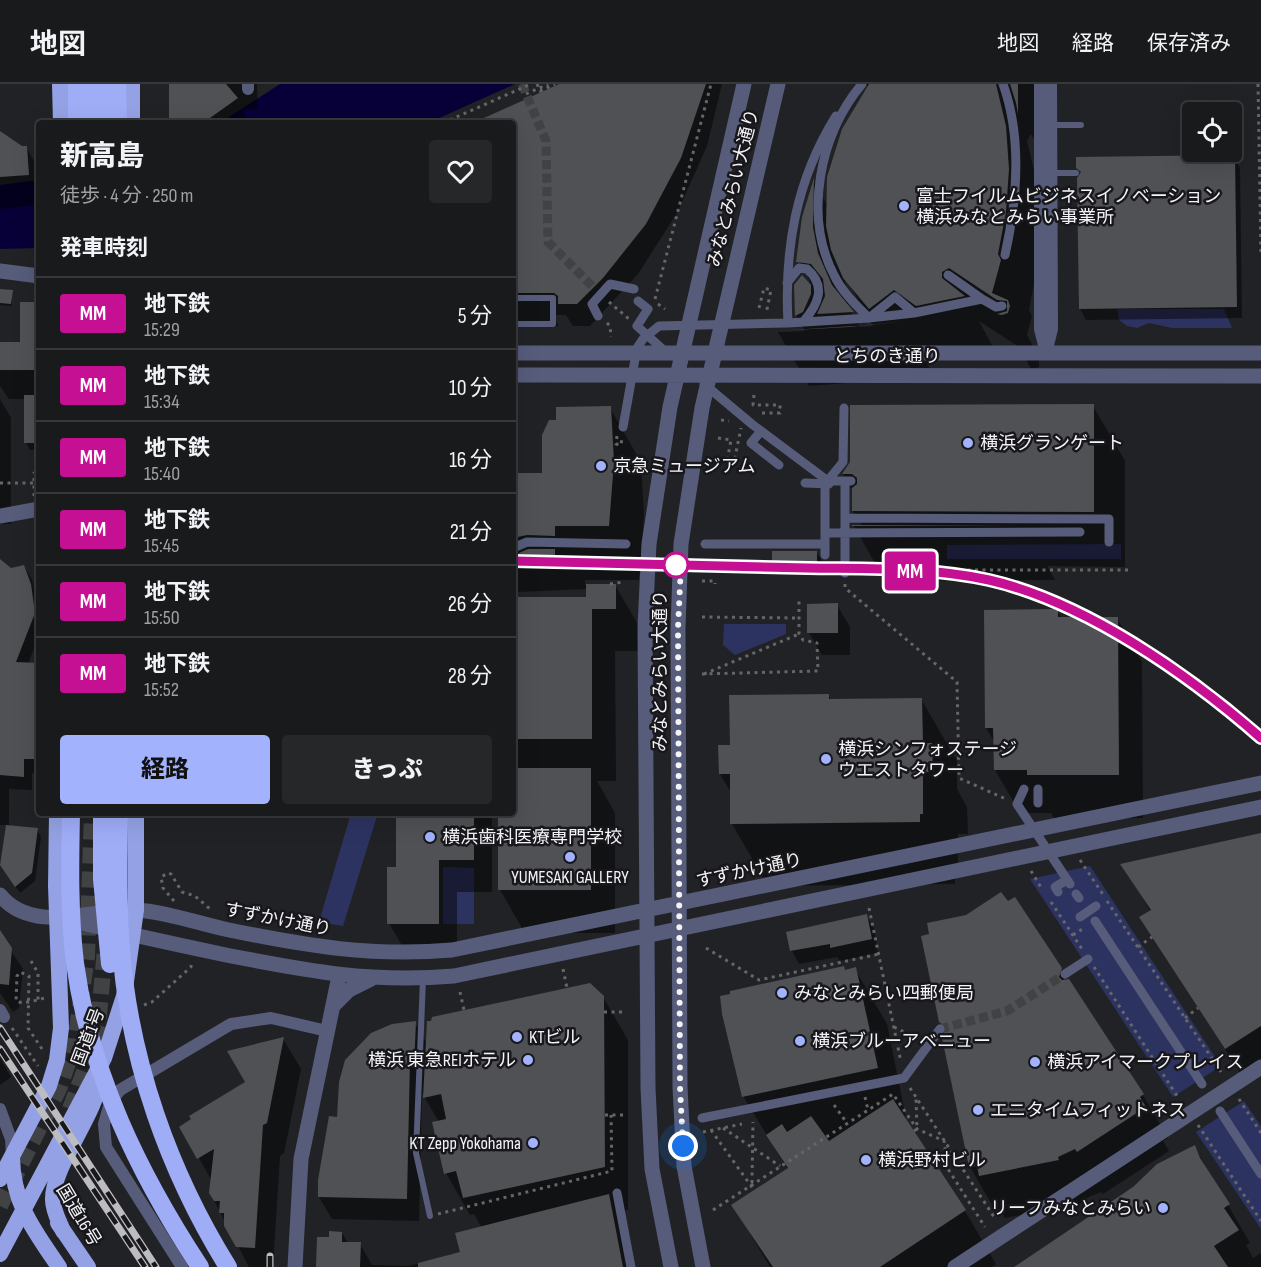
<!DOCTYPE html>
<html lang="ja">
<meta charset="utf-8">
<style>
:root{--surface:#191a1c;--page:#262729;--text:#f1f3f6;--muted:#9fa1a3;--line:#37383b;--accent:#a3b2fd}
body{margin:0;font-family:"Sofia Sans Condensed","Noto Sans JP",sans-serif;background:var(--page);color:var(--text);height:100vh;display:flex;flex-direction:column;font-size:22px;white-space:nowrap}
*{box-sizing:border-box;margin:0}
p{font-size:20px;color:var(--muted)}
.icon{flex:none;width:33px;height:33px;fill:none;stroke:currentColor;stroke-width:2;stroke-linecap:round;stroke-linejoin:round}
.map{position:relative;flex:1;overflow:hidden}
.drawer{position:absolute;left:36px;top:36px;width:480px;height:696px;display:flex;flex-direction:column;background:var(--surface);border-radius:6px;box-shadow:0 6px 24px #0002,0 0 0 2px var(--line)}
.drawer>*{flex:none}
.badge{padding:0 12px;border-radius:4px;font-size:21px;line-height:39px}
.tools{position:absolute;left:1182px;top:18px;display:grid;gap:12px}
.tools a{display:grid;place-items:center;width:60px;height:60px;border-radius:6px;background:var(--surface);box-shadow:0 6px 24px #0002,0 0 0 2px var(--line);font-size:30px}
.you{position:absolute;width:30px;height:30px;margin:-15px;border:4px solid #fff;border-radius:50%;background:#1a73e8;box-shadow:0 0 0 9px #1a73e833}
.map>.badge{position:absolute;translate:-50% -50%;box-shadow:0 0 0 3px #fff}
h2{padding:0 24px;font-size:22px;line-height:54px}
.round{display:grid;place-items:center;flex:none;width:63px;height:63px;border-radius:6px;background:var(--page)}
.overview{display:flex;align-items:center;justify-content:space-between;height:102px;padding:0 24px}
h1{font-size:28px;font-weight:800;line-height:45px}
.action{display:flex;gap:12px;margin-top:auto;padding:12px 24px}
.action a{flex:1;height:69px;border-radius:6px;background:var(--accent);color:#111;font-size:24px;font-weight:800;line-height:69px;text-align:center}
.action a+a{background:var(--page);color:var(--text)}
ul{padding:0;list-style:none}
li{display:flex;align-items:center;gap:18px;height:72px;padding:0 24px;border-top:2px solid var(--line)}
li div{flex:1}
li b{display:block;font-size:22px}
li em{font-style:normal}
li .badge{min-width:66px;font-weight:700;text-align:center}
header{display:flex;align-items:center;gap:36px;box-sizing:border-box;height:84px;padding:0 30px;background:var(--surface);border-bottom:2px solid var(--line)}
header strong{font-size:28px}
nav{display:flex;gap:33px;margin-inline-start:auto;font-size:21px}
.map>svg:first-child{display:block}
.green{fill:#2d3360}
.water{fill:#070038}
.shadow{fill:#0007;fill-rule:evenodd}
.building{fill:#505154}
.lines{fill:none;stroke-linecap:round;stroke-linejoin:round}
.pedestrian-tunnel{stroke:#414244;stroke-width:9;stroke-dasharray:9 4.5;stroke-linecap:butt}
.trunk-tunnel{stroke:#414244;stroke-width:16;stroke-dasharray:16 8;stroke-linecap:butt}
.path{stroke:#666669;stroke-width:3;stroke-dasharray:3 4.5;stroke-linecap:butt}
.service{stroke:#565c7a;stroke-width:6}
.pedestrian{stroke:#565c7a;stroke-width:9}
.minor{stroke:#565c7a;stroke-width:12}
.tertiary{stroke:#565c7a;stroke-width:15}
.trunk{stroke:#94a2e5;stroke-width:16}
.motorway{stroke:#9fadf7;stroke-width:18}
.rail-casing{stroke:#bdbdc0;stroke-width:7}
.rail{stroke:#18181c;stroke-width:4.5;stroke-dasharray:14;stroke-linecap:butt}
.line-casing{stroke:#fff;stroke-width:14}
.line{stroke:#c61094;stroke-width:9}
.walk{stroke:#f4f4f7;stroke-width:6;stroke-dasharray:0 10.8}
.poi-dot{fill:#a3b2fd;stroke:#18181c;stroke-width:2}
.stop-dot{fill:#fff;stroke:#c61094;stroke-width:3}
.labels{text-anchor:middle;stroke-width:5;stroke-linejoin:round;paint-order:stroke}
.street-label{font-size:18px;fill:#f4f4f7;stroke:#18181c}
.poi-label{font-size:18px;fill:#f4f4f7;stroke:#18181c;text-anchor:start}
</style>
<header>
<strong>地図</strong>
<nav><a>地図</a><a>経路</a><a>保存済み</a></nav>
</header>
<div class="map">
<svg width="1261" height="1183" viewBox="0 0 1261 1183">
<rect width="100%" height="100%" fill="#212225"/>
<path class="green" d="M1117 225H1224L1232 244H1172L1149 239 1137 244 1127 242 1119 236Z
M1121 460V475H947V461Z
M724 540H786V550L735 571 723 561Z
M351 729H378L343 842 319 838Z
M1090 782 1221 982 1173 1013 1030 795Z
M443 783 474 784V840H443Z
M1244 1017 1261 1042V1145L1196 1048Z"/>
<path class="water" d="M280 0H515L428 39H220Z
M39 96V164L0 165V101Z"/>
<path class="shadow" d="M170 0H257L258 25H242L250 39H170Z
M563 0H722L707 62 677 129 638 190 590 242H573L566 231H552L559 242H513V39H477Z
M866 0H1045L1048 80 1031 50 1027 57 1037 99V184L1029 226 1032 232 1027 251 1039 273V283L1031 285 1019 263 979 237 995 267 949 276 926 261 919 266 934 292 809 302 778 248 805 247 796 231 802 193 812 201 799 177 804 133 814 98 826 119 829 93 869 4ZM844 191 873 242 860 243 849 224Z
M0 49 21 64 26 63 39 86V121L0 125Z
M1234 73 1240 84 1242 234 1086 236 1080 225 1082 90 1078 83Z
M0 206 12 207V222L0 221Z
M21 220H39V366H30L26 359 25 315H9L0 302V260H22Z
M0 315 11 334V440H0Z
M1093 322 1125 377V483L1047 482 1055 496 885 497 854 442H862L853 427V407L843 390 851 379Z
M610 324 641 378 644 432 639 496H585V501H615L640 544V567H615L616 697H597L615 729V849H525L500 806V729H513V515H587V505L518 508 513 499V391H543Z
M816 468 821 475V485H778L774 478Z
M0 477 10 486 24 482 32 496 39 523V551L28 580H39V689H32V706L9 705V742L37 746 41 753 35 797 20 809 0 780 7 741H0Z
M837 521 850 543V571H822L809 549Z
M1057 527 1062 535 1117 534 1142 578 1143 734H1054L1051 729H1020L995 686V659L986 644Z
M828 611 831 616 921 615 957 677V705L967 723 968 750H958V792H955V800L768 802 732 740V710L720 690 731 663Z
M398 729H492V808H457V872H408L389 839 398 784Z
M1261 750V985L1244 995 1141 834 1151 828 1123 781Z
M866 832 874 845 878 869 840 877 837 873 799 880 792 867 788 849Z
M0 850 23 885 19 924 13 928 0 909Z
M855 885 887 940 907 1039 965 1127 996 1180 992 1183H770L733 1121 788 1086 743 1012 845 887Z
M1060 885 1143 1011 1168 1054 1163 1057 1169 1067 1103 1110 1101 1108 1082 1116 1083 1119 1005 1134 1000 1125 995 1126 970 1083 944 954 946 948 940 938Z
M603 913 628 956V1126L618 1128 635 1183H318L331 1155 342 1149 348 1159 360 1160 372 1181 408 1182 462 1169 482 1144 474 1130 470 1131 446 1089 439 1038 422 1009 419 1137 332 1135 319 1113 339 1034 415 939 427 960Z
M283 955 301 985 284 1069 280 1072 273 1183H249L210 1109 212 1097 181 1043 247 999Z
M0 974 11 993 0 1001Z
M1194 1063 1250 1159 1246 1161 1253 1174 1261 1169V1183H1028Z"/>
<path class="building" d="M169 0H226L238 14 203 39H169Z
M559 0H706L681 74 646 140 603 194 577 220H558V212L554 209H513V39H473Z
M869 0H996L1006 42 1009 85 1006 128 998 170 1001 176 992 209 1008 216 1010 222 1008 229 1002 231 997 230 1007 227V217L997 216 949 184 942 188V194L965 212 916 222 894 206 869 225 843 194 831 166 826 142 827 93 842 45Z
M1010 0H1018V30L1016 19Z
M0 47 22 62H27L29 91 0 93Z
M1235 71 1237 223 1079 225 1077 94 1081 88 1076 84V73Z
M814 94 813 143 818 169 832 201 854 228 817 230 825 212 823 195 811 180 796 178 802 133Z
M802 191 811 201V210L803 228 795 232 794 201Z
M0 205 13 206 11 220 0 219Z
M20 218H39L38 286H0V258H20Z
M904 237 849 243 775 247 870 241Z
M24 311H39V359H24Z
M1094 320V428L852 427V404L857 400V394L852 390H842L850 378V321Z
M611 322 614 378 609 442H555V452L527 451 513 454V389H542V351L549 336H556V323Z
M852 441H1025L852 442Z
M528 465H555V478L519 479V469Z
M772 467H817V479H772Z
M0 475 11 484 24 481 31 500 35 529 16 578 39 579 37 675H24V693L0 691Z
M586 500H616V525H592V655H513V513H586Z
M838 519V549H807V520Z
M1058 525V533H1118L1119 691H1027V686H994L993 644H985L984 526Z
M829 610V615L922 614 923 659H932L933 688H923V730H920V738L730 740V690H719L718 661H730L729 611Z
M513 684H591V806H498V729H513Z
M396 729H474V776H439V840H387V783H396Z
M6 741 38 744 32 789 15 803 0 781Z
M1261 749V942L1225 965 1139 833 1151 826 1120 780Z
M1001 808 1008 817 1015 813 1062 884 1059 893 1062 896 1069 895 1144 1010 1140 1013 1146 1023 1077 1068 1075 1065 1058 1073 1059 1076 979 1092 977 1082 969 1083 942 954 946 943 939 938 921 852 929 850 927 839 966 831Z
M867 830 872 855 830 864V860L790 867 786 848Z
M0 846 12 864 9 901 0 900Z
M844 882 845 886 856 883 878 984 742 1013 722 930 720 912 730 910V907Z
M590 899 604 912 605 1083 463 1114 456 1087 444 1090 432 1038 446 1035 441 1010 423 1014 427 937H431L432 933Z
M416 937 414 984 410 975 407 1115 318 1113V1096L329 1032 337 1033 339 998 345 976 371 949 392 940Z
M284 953 267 1039 263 1041 255 1164 236 1163 224 1142V1129H219L220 1117H214L209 1109 214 1065 197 1075 179 1043 191 1035 189 1032 245 998 227 967Z
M893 1015 966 1126 880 1183H773L731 1121 788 1084 766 1051 782 1040 787 1048 811 1032 829 1057Z
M1195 1061 1200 1074 1230 1120 1224 1124 1239 1146 1214 1162 1228 1183H1014L1133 1103 1157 1080Z
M609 1110 623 1183H418V1179L460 1168 455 1149Z
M329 1147 342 1148V1158H361L360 1183H316L317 1153H329Z"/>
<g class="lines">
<path class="pedestrian-tunnel" d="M522 0 546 57 548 158 594 204
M940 945 1007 927 1065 890"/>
<path class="trunk-tunnel" d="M70 1025 97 953 105 865
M0 1122 59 1005 75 959 87 872 92 729"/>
<path class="path" d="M537 0 540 7 555 0
M1258 0 1261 171
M526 10 548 0
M443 39 531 0
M655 215 711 0
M609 218 629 235
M658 220 665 225
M759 224 764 204 771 206 766 230
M607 239 610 242 611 253
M754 311 753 321H780V329H758
M721 336 729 337
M617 352 616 360 621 361 622 354
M718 354 731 356 727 377 734 378 741 344
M0 399H39
M34 412V389H39
M703 479 735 482V485
M735 482H817
M590 485V482L624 483
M855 486H1130
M702 497H715V500
M610 500 623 498
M845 500V504L957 598 959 694 1008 716
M702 533 799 534
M702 590 818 587 817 559 803 556 799 550V517
M704 590 799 550
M1080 776 1104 812
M1031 787 1042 805
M174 817 163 804 161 793 168 789 171 790 182 808 195 812 210 825
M1107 817 1221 988
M1051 818 1082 865
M869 824 901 978
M1073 851 1084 844
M1138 863 1152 853
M706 864 759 896 879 870
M31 877 38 889V916
M1094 883 1179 1015
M563 885 567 904
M460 908 464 926
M144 921 152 918 191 883V878
M604 928H625
M1185 934 1198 924
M894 943 920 956
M12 944 38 982
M42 965 28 944 29 892 20 888 17 892 16 917C24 921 36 916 45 914
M910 1004 996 1136
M865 1013 868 1026
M1239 1015 1261 1049
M834 1021 847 1039
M605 1031H625
M1198 1041 1261 1137
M723 1044 780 1082
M711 1046 754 1106
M914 1047 917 1045 916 1015
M703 1048 742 1040
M752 1099 753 1038
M713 1126 893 1010 917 1045 944 1057 948 1085 985 1143
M438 1130 612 1087 611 1031"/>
<path class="service" d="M1052 41H1081
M1052 89H1076
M513 214H553V240H513
M423 895 416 1069 430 1132"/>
<path class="pedestrian" d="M862 0C820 49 803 132 834 191 842 208 856 221 869 234L895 213 914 229
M1003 0C1022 53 1017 117 1005 171
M948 191 982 215
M787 199 799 184 807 185C827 202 818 221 803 238
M638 217 648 225 637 242 668 270
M598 232 592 220 610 200 634 205
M788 239C784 165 796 96 836 32
M704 300 753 341 828 397H851
M623 343 637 264 643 255 659 242 788 239 869 234 914 229 982 215 996 223 1002 222
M761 347 751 359 779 381
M845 397V489
M805 399 829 400
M845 434 1109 435V458
M825 449V400L843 378 844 324
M705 460H825V471
M825 460V449L1080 448
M513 464 527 458 626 460
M1024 705 1017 720 1070 800
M1038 705V719
M1058 808 1055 803 1067 796
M1076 810 1079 814
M1080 833 1096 822
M1095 837 1202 1000
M1065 890 1088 875
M1220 1027 1261 1090
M702 1034 904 994 940 945
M617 1109 631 1183"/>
<path class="minor" d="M248 0V5
M1040 0V245L1046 269
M1047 265 1052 245 1051 0
M0 926 4 933
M0 1025 11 1055 12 1072
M182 1183 106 1063 104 1040 110 1019 120 1006 231 940 271 934 327 947"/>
<path class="tertiary" d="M0 187 39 192
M513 269H1261
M513 291 1261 292
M0 432 39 425
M0 811C32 851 93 825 135 826 164 827 200 840 229 846 307 862 372 873 452 866L1261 699
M70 836C122 849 174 860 226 871 308 887 370 899 454 892L1261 723
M333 922 349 906 371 895
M295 1183 301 1075 339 892
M671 1183 652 1085 648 1004 645 542 649 460 670 323 744 0
M703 1183 684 1082 680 1003 678 544 681 460 702 324 778 0
M955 1183 1261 983"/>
<path class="trunk" d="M60 0 61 39
M132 0V39
M12 1074C13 1120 34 1146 59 1183
M0 1095 49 1002 57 976 61 944 56 802 57 729
M58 1139 88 1183
M63 1147C59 1137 53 1127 53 1116 52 1082 95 1033 101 993
M0 1170 104 974 124 912 136 826V729"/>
<path class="motorway" d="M77 0V39
M91 0V39
M104 0V39
M117 0 118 39
M71 729C70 779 69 829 75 879 90 990 139 1090 200 1183
M102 729V795L110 880
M119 729C119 774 117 821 121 866 130 978 169 1088 228 1183"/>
<defs>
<path id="rail" d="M0 944 156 1183
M0 965 145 1183
M270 1172V1183"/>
</defs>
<use href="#rail" class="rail-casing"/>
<use href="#rail" class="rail"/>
</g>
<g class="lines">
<defs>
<path id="line" d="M513 477C611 479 710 482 808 484 867 485 930 483 989 496 1085 518 1188 590 1261 654"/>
</defs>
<use href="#line" class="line-casing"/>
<use href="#line" class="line"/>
<path class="walk" d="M676 481H681L678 544 680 1003 683 1062"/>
</g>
<g class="poi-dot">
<circle cx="904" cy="122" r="6"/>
<circle cx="968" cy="359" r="6"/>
<circle cx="601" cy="382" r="6"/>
<circle cx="826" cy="675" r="6"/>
<circle cx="430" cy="753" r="6"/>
<circle cx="570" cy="773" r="6"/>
<circle cx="782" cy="909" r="6"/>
<circle cx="517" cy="953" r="6"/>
<circle cx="800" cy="957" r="6"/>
<circle cx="528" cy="976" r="6"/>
<circle cx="1035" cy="978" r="6"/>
<circle cx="978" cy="1026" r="6"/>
<circle cx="533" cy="1059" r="6"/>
<circle cx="866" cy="1076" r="6"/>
<circle cx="1163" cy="1124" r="6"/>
</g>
<circle class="stop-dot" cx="676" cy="481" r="12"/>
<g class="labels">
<g class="street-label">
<text transform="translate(733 104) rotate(-76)" y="6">みなとみらい大通り</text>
<text x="887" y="278">とちのき通り</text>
<text transform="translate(660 587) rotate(-90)" y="6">みなとみらい大通り</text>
<text transform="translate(749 786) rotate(-12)" y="6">すずかけ通り</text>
<text transform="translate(278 835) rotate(11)" y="6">すずかけ通り</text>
<text transform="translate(88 953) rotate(-69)" y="6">国道1号</text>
<text transform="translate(79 1131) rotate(59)" y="6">国道16号</text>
</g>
<g class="poi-label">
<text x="916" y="118">富士フイルムビジネスイノベーション<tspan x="916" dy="21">横浜みなとみらい事業所</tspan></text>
<text x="980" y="365">横浜グランゲート</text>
<text x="613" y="388">京急ミュージアム</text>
<text x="838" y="671">横浜シンフォステージ<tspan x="838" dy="21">ウエストタワー</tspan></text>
<text x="442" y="759">横浜歯科医療専門学校</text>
<text x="570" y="799" text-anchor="middle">YUMESAKI GALLERY</text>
<text x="794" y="915">みなとみらい四郵便局</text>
<text x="529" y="959">KTビル</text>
<text x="812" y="963">横浜ブルーアベニュー</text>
<text x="516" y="982" text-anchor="end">横浜 東急REIホテル</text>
<text x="1047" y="984">横浜アイマークプレイス</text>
<text x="990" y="1032">エニタイムフィットネス</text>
<text x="521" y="1065" text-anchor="end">KT Zepp Yokohama</text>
<text x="878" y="1082">横浜野村ビル</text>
<text x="1151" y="1130" text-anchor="end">リーフみなとみらい</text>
</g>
</g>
</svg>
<div class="tools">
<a><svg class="icon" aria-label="locate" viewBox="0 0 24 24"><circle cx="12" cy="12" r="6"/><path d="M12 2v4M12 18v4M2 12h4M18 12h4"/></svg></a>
</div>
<div class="you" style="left:683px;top:1062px"></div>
<b class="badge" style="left:910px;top:487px;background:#c61094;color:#fff">MM</b>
<section class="drawer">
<div class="overview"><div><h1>新高島</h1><p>徒歩 · 4 分 · 250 m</p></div><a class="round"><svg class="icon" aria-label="heart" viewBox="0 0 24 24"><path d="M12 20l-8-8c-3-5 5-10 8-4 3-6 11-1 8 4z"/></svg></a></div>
<h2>発車時刻</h2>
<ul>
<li><span class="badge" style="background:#c61094;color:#fff">MM</span><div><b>地下鉄</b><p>15:29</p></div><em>5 分</em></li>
<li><span class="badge" style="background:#c61094;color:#fff">MM</span><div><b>地下鉄</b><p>15:34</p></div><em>10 分</em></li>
<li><span class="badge" style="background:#c61094;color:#fff">MM</span><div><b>地下鉄</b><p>15:40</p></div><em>16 分</em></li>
<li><span class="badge" style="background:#c61094;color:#fff">MM</span><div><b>地下鉄</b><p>15:45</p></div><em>21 分</em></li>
<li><span class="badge" style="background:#c61094;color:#fff">MM</span><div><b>地下鉄</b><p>15:50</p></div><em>26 分</em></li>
<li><span class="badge" style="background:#c61094;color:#fff">MM</span><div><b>地下鉄</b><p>15:52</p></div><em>28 分</em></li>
</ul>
<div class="action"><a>経路</a><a>きっぷ</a></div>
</section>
</div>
